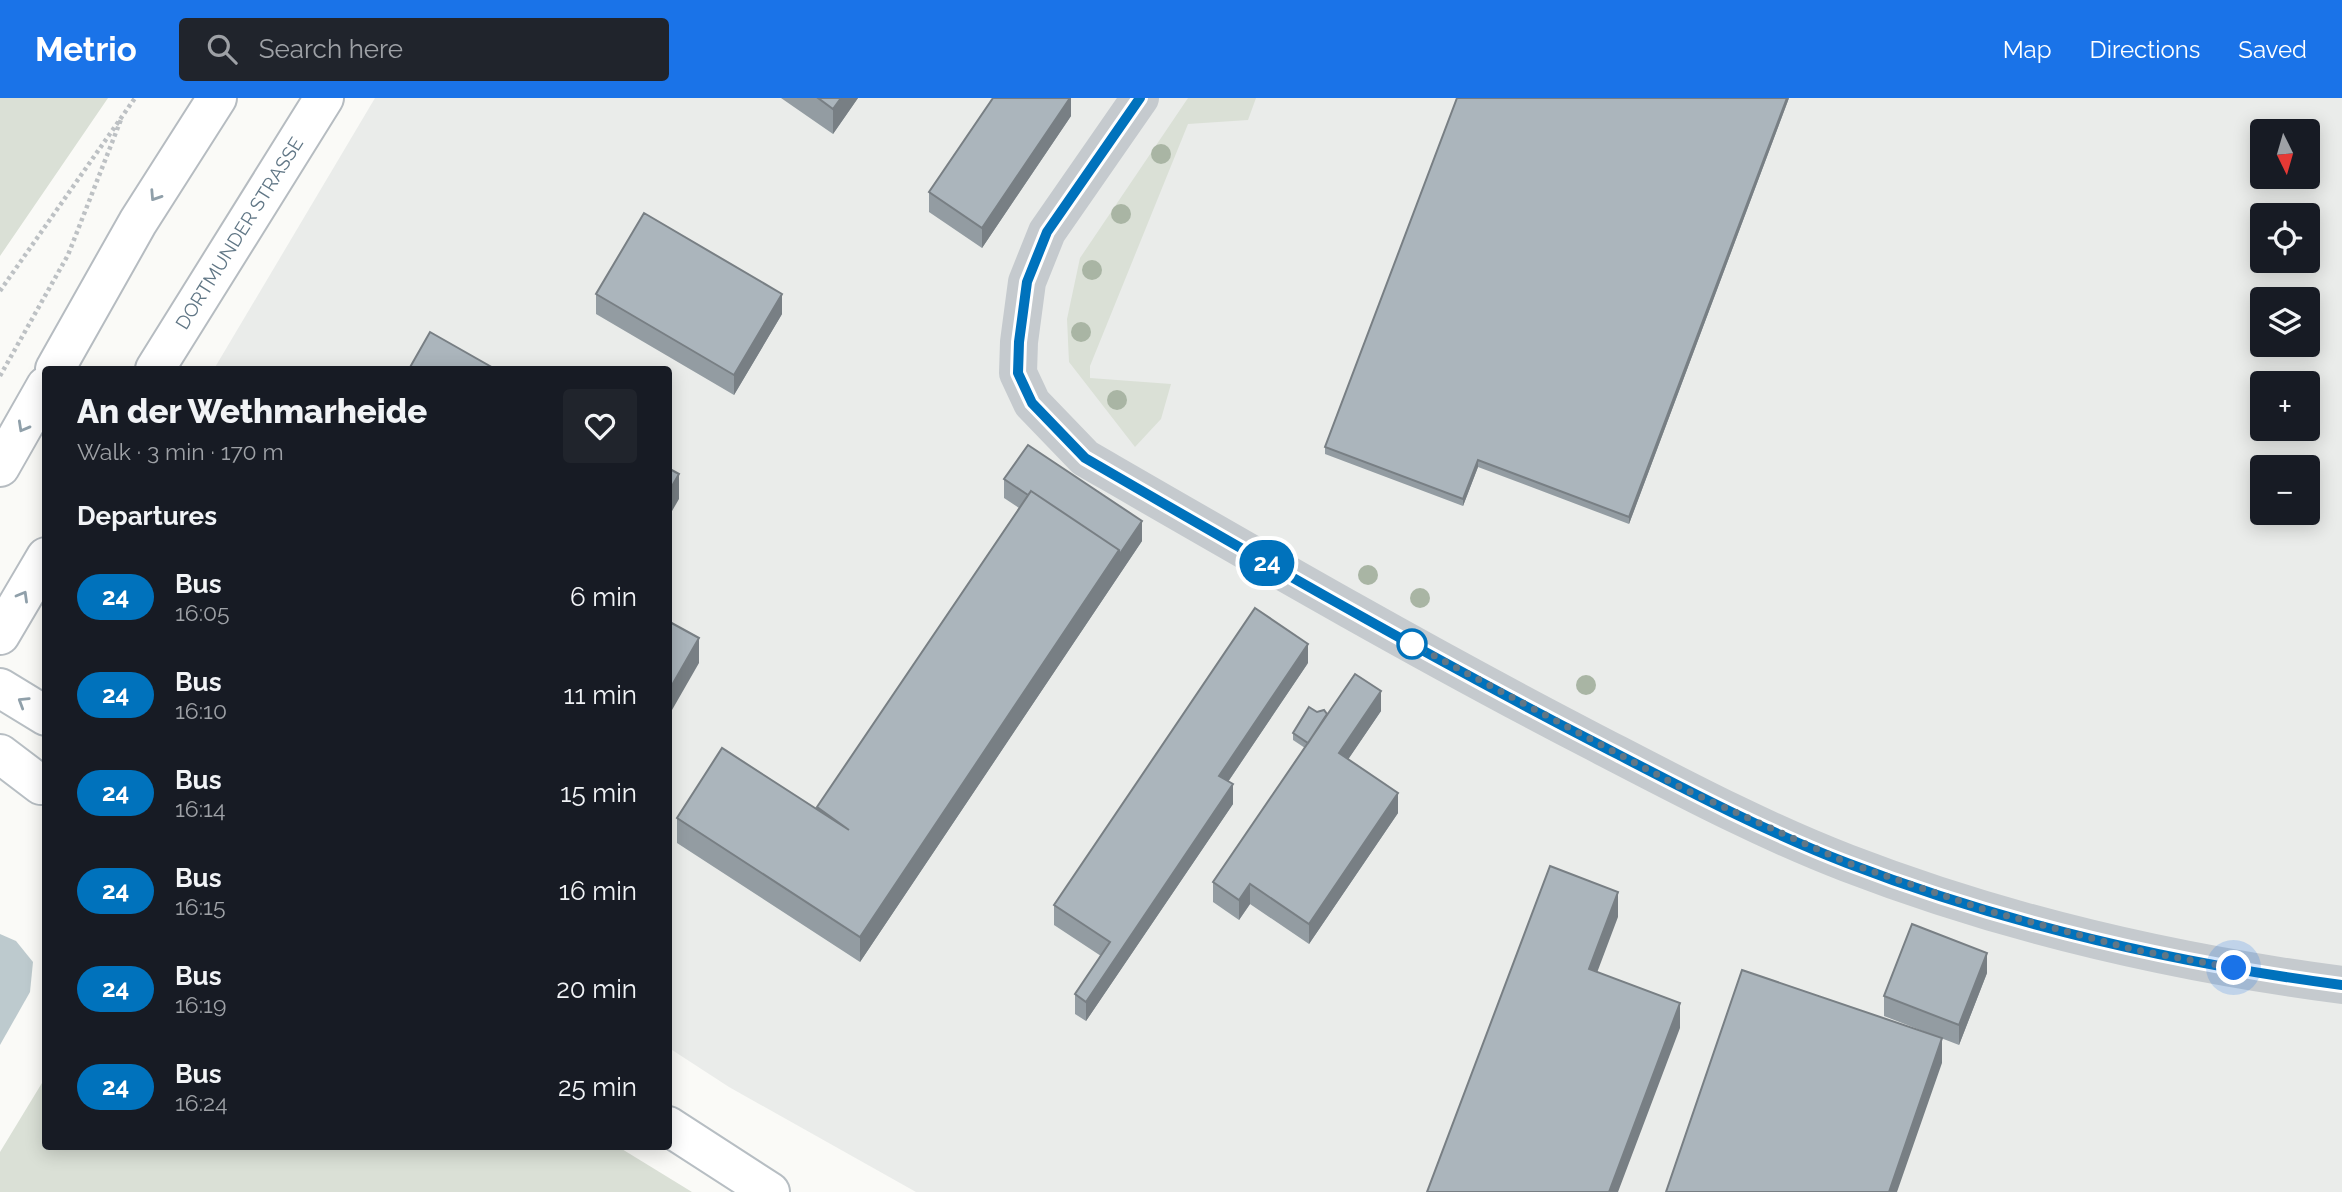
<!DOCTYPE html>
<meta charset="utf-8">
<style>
:root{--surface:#171b24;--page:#20242c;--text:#f1f3f6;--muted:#9ea1a6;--accent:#1a73e8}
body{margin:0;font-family:Raleway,sans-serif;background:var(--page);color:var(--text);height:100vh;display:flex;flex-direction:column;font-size:26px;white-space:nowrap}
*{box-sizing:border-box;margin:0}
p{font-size:23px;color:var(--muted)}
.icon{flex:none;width:38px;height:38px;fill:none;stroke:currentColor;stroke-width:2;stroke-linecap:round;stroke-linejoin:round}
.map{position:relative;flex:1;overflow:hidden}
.panel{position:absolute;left:42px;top:268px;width:630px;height:784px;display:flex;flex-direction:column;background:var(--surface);border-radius:7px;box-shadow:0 4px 18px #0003}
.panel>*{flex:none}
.badge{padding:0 14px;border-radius:23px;font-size:24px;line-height:46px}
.needle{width:46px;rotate:175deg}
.controls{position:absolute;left:2250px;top:21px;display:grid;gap:14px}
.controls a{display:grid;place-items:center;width:70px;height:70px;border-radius:7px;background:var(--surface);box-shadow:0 4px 18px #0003;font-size:35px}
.you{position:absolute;width:35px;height:35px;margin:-18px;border:5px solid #fff;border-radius:50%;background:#1a73e8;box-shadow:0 0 0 10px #1a73e833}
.map>.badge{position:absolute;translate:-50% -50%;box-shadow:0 0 0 4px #fff}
h2{padding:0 35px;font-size:26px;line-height:63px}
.round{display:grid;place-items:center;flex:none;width:74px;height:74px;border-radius:7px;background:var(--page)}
.head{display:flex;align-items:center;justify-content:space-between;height:119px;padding:0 35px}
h1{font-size:33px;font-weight:800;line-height:52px}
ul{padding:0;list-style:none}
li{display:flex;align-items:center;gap:21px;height:98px;padding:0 35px}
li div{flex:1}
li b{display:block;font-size:26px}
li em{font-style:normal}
li .badge{min-width:77px;font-weight:700;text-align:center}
header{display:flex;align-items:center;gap:42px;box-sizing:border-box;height:98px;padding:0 35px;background:var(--accent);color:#fff}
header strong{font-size:33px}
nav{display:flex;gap:38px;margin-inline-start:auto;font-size:24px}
.search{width:490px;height:63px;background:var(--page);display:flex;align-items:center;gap:18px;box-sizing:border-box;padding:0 24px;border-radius:7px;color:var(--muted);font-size:26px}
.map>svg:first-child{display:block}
.built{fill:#eaecea;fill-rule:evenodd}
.green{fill:#dae0d6}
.water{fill:#bdcace}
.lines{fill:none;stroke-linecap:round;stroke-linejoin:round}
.secondary-casing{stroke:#b7bec3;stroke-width:42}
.primary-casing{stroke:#b6bcc1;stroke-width:42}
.path{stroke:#bdc1c4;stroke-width:4.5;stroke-dasharray:3.5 3.5;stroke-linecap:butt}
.street{stroke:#c5cace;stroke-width:38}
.secondary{stroke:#fff;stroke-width:38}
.primary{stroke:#fff;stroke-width:38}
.tree{fill:#a9b5a4}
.wall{fill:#939ca2}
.shaded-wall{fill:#787f84}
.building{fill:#abb5bc;stroke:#787f84;stroke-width:2}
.oneway{stroke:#90a0aa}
.line-casing{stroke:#fff;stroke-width:16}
.line{stroke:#0072bc;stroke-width:10}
.walk{stroke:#617786;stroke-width:7;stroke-dasharray:0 12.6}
.stop-dot{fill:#fff;stroke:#0072bc;stroke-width:3.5}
.labels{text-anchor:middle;stroke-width:7;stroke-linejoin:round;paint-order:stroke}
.street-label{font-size:19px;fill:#617786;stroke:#fff}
</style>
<header>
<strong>Metrio</strong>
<div class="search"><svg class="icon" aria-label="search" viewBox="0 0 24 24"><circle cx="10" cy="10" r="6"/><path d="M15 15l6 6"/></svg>Search here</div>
<nav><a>Map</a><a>Directions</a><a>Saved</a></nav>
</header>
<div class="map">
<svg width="2342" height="1094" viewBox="0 0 2342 1094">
<rect width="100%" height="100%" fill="#fafaf7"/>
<path class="built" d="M375 0H2342V1094H916L729 989 669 950 668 271H214ZM2263 33H2308V79H2263ZM2263 117H2308V163H2263ZM2263 201H2308V247H2263ZM2263 285H2308V331H2263ZM2263 369H2308V415H2263Z"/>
<path class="green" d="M0 0H108L0 158Z
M1188 0H1256L1248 22 1188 26 1090 268V280L1171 286 1161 321 1135 349 1069 264 1067 221 1080 160Z
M45 980 46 1048H617L692 1094H0V1054Z"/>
<path class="water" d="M0 836 16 843 33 864 30 894 0 947Z"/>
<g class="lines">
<defs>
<path id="secondary" d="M0 590 46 618
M0 656 41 687
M668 1028 770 1094"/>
<path id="primary" d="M55 271 138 124 217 0
M155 271 324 0
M0 369 46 288
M0 537 46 459"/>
</defs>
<use href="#secondary" class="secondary-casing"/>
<use href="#primary" class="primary-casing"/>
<path class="path" d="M0 193 135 0
M0 278 68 157 122 19"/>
<path class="street" d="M1140 0 1047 134 1027 184 1019 244 1018 275 1032 305 1085 360C1253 457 1420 554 1592 643 1675 686 1759 731 1847 765 2005 826 2174 865 2342 887"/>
<use href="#secondary" class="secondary"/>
<use href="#primary" class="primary"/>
</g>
<g class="tree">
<circle cx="1161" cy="56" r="10"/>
<circle cx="1121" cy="116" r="10"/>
<circle cx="1092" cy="172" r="10"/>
<circle cx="1081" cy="234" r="10"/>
<circle cx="1117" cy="302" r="10"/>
<circle cx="1368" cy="477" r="10"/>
<circle cx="1420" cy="500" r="10"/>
<circle cx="1586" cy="587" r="10"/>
</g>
<path class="wall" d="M781 0H858L833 36Z
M1071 0V18L982 150 929 114V94Z
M1789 0 1629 426 1478 369 1463 408 1325 356V349Z
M596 196 782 216 734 297 596 216Z
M1004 381 1142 443 860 864 677 745V720L817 712V709L1019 410 1004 400Z
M1308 565 1228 684 1233 706 1086 923 1075 916V896L1101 858 1054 827V807Z
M1381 613 1348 661 1398 715 1309 846 1250 806 1239 822 1213 804V784L1305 650 1293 642V635L1317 614 1327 616Z
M1987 875 1959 947 1884 918V898Z"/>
<path class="shaded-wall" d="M841 0H858L833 36V11Z
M1070 0H1071V18L982 150V130Z
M1787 0H1789L1629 426V419Z
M782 196V216L734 297V277Z
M1478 362V369L1463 408V401Z
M679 376V401L668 420V395Z
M1142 423V443L860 864V839L1119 452Z
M699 540V565L668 619V594Z
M1308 546V565L1219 697V678Z
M1381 593V613L1339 675V655Z
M1233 686V706L1086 923V904Z
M1398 695V715L1309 846V826Z
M1250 786V806L1239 822V802Z
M1618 794V819L1589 896V871Z
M1987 855V875L1959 947V927Z
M1680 905V930L1618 1094H1609Z
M1942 940V965L1897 1094H1889Z"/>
<path class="building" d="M818 0H841L833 11Z
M993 0H1070L982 130 929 94Z
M1457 0H1787L1629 419 1478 362 1463 401 1325 349Z
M644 115 782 196 734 277 596 196Z
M430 234 495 271H409Z
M1028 347 1142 423 1119 457V452L1031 393 1028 397 1004 381Z
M668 370 679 376 668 395Z
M1031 393 1119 452 860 839 677 720 722 650 849 732 817 709Z
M1255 510 1308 546 1219 678 1233 686 1086 904 1075 896 1110 844 1054 807Z
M668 523 699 540 668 594Z
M1355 576 1381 593 1339 655 1398 695 1309 826 1250 786 1239 802 1213 784Z
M1309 609 1317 614 1324 612 1327 616 1308 645 1293 635Z
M1550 768 1618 794 1589 871 1680 905 1609 1094H1427Z
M1912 826 1987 855 1959 927 1884 898Z
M1742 872 1942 940 1889 1094H1666Z"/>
<defs><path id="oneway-chevron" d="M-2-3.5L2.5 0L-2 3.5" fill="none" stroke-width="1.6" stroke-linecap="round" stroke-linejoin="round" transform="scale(1.75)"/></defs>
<g class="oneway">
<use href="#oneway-chevron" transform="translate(155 98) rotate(123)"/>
<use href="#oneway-chevron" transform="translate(23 329) rotate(119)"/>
<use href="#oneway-chevron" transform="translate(23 498) rotate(-60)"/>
<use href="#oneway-chevron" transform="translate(23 604) rotate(-148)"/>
</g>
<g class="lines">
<defs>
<path id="line" d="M1140 0 1047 134 1027 184 1019 244 1018 275 1032 305 1085 360C1252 457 1420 554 1592 643 1675 686 1759 731 1847 765 2005 826 2174 865 2342 887"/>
</defs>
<use href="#line" class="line-casing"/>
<use href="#line" class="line"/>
<path class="walk" d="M1412 546 1686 692 1848 765 1989 813 2136 852 2234 870"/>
</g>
<circle class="stop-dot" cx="1412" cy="546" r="14"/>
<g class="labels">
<g class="street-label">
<text transform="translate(239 135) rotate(-58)" y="7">DORTMUNDER STRASSE</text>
</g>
</g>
</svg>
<div class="controls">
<a><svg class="needle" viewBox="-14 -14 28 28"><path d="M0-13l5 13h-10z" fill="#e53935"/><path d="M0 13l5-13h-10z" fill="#9ea1a6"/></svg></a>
<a><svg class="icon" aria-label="locate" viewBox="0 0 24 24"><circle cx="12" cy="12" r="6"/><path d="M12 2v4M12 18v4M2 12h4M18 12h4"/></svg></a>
<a><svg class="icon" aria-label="layers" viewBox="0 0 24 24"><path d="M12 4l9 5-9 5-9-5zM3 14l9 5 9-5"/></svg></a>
<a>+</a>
<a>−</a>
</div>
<div class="you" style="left:2234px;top:870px"></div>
<b class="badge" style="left:1267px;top:465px;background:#0072bc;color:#fff">24</b>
<section class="panel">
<div class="head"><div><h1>An der Wethmarheide</h1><p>Walk · 3 min · 170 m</p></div><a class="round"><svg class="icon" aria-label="heart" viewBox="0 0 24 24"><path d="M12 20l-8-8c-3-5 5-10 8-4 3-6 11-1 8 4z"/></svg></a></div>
<h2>Departures</h2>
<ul>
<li><span class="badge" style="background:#0072bc;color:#fff">24</span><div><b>Bus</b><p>16:05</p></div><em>6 min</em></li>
<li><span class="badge" style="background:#0072bc;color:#fff">24</span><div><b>Bus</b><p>16:10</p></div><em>11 min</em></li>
<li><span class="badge" style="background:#0072bc;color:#fff">24</span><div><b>Bus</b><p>16:14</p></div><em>15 min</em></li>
<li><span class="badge" style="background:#0072bc;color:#fff">24</span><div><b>Bus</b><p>16:15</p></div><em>16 min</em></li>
<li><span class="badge" style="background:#0072bc;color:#fff">24</span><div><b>Bus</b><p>16:19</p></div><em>20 min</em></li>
<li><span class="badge" style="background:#0072bc;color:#fff">24</span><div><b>Bus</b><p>16:24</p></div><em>25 min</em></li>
</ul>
</section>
</div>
